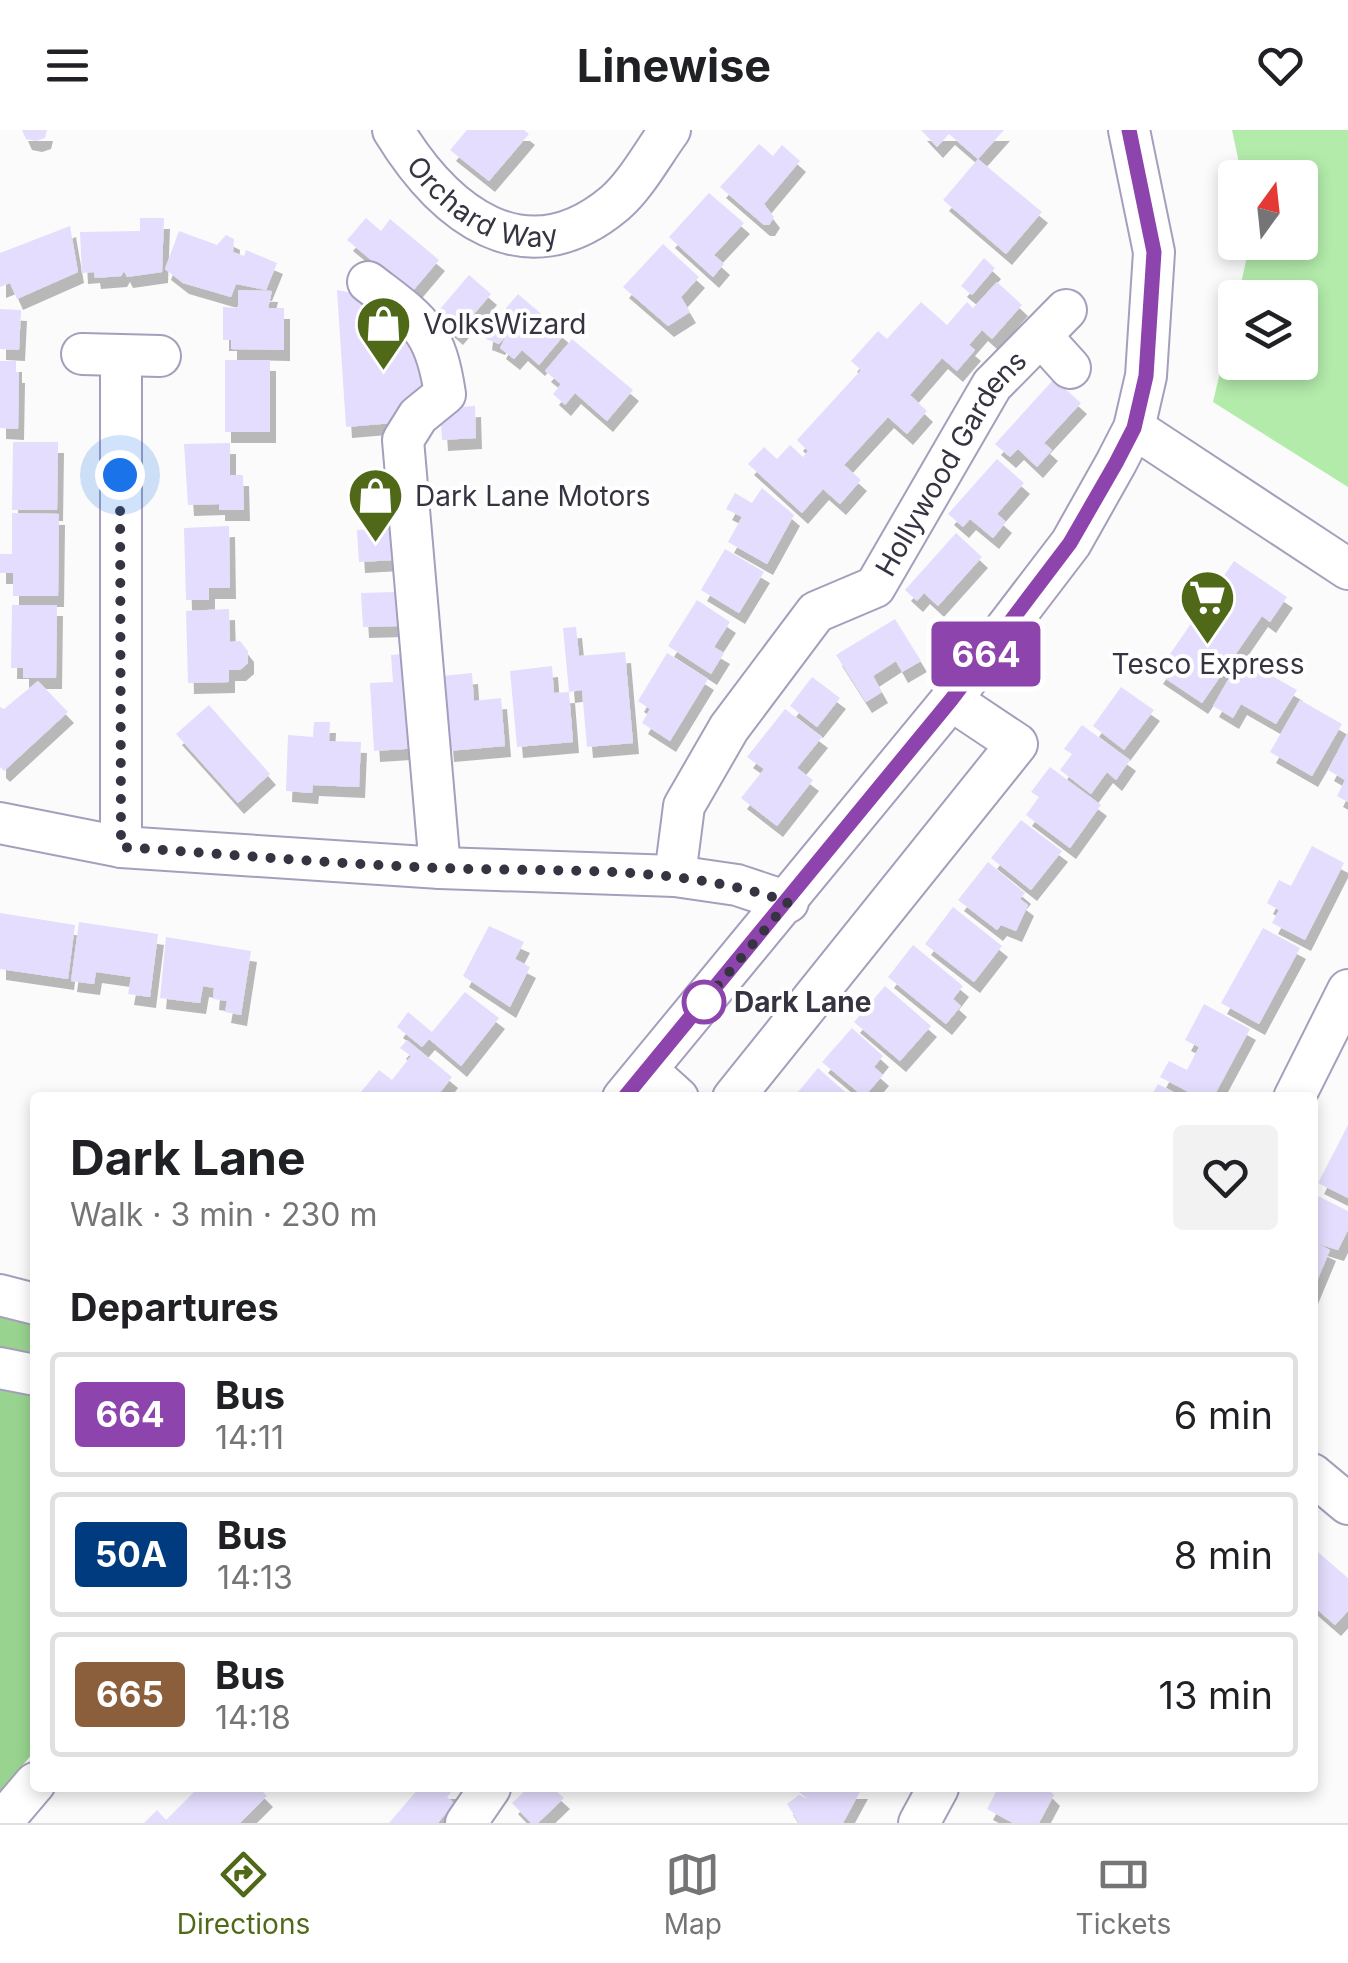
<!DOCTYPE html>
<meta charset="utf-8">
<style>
:root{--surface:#fff;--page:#f2f2f2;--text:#202124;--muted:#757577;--line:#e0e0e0;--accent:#506919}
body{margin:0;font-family:Inter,sans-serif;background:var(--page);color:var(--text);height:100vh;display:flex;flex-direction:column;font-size:38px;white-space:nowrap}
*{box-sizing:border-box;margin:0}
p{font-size:32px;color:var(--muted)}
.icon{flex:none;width:55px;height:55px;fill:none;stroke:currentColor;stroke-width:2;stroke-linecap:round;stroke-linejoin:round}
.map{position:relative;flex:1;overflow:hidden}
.drawer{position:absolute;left:30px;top:962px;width:1288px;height:700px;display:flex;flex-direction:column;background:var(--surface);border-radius:10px;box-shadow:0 5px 15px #0003}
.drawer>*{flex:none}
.badge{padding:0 20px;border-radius:8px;font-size:35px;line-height:65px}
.needle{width:65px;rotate:15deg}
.tools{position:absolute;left:1218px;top:30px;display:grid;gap:20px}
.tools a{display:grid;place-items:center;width:100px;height:100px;border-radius:10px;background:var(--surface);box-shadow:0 5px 15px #0003;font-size:50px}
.you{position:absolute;width:50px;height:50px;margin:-25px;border:8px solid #fff;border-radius:50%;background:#1a73e8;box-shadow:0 0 0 15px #1a73e833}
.map>.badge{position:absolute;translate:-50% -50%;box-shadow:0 0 0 5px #fff}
h2{padding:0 40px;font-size:38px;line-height:90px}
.round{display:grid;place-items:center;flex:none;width:105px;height:105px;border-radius:10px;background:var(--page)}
.summary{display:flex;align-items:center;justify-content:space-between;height:170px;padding:0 40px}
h1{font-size:48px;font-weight:700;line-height:75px}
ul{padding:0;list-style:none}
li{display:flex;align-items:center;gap:30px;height:125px;margin:0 20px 15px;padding:0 20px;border:5px solid var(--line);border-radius:10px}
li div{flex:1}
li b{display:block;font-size:38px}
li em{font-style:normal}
li .badge{min-width:110px;font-weight:700;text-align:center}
header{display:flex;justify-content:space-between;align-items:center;height:130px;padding:0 40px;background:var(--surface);font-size:45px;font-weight:700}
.menu{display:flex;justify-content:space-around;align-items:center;height:140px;border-top:2px solid var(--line);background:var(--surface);font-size:28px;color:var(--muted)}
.menu a{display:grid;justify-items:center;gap:5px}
.menu .current{color:var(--accent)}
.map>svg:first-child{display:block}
.green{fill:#b3ebab}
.forest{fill:#98d490}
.building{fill:#e4ddfd;filter:url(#shadow)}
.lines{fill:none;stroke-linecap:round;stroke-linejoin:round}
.minor-casing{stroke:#a59ebc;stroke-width:44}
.minor{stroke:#fff;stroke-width:40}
.line-casing{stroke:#fff;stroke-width:22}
.line{stroke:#8e44ad;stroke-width:15}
.walk{stroke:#373441;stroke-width:10;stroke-dasharray:0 18}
.stop-dot{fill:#fff;stroke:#8e44ad;stroke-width:5}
.labels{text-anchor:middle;stroke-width:8;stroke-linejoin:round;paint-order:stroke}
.street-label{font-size:28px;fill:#373441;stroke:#fff}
.poi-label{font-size:28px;fill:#373441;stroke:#fff;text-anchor:start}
.stop-label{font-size:28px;font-weight:bold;fill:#373441;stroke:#fff;text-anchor:start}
</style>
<header><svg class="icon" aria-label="menu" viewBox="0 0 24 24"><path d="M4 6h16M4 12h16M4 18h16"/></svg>Linewise<svg class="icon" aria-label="heart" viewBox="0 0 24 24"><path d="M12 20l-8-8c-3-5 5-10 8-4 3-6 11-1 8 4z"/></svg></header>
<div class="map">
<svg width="1348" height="1693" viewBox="0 0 1348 1693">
<defs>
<filter id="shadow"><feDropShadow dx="6" dy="11" stdDeviation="0" flood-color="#0004"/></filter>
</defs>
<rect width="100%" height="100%" fill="#fbfbfb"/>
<path class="green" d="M1232 0H1348V357L1213 272 1235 179V232H1300V168L1238 167 1250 113 1300 112V48L1242 47Z"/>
<path class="forest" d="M35 1154V1621L0 1661V1158Z"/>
<path class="building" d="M22 0H47L45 8 36 11 26 9Z
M467 0H524L529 4 489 51 450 20Z
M921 0H1004L978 29 1042 82 1006 124 943 70 978 29 949 4 937 17Z
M759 14 773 26 782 15 800 31 764 74 774 87 769 95H764L720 57Z
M709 63 744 93 714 125 724 134 713 147 669 107Z
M140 88H164L162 142 127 147 124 141 121 146 95 148 94 142 82 143 80 102 140 101Z
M366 88 381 101 390 89 439 130 406 169 388 144 347 110Z
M70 96 78 142 17 169 10 153 0 157V123Z
M179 101 217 115 226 105 234 109 233 122 244 126 246 120 277 133 266 160 236 154 231 167 183 153 165 139Z
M663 114 699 147 681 167 690 182 668 196 623 157Z
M984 128 995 138 972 165 961 156Z
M469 145 491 164 457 204 435 185Z
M997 152 1022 175 992 209 982 200 969 215 975 220 957 241 942 228 910 265 927 281 907 304 888 287 844 335 861 350 840 374 823 359 802 383 748 334 764 317 777 329 790 315 803 327 808 321 797 310 861 240 851 231 878 201 887 209 921 172 947 195 967 172 973 178Z
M238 160 272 161 268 178H284V220L231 219V210H223V177L238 178Z
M337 160 383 169 424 219 428 268 402 271 405 292 346 297Z
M518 164 565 204 539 235 522 220 514 229 500 218 506 206 499 214 486 209 487 201Z
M0 179 21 180 19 220 0 219Z
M572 209 633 260 607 291 575 263 565 275 553 264 561 254 545 241Z
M225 230H270V302H225Z
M0 231H16V242H19L18 299 0 298Z
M1054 249 1081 273 1044 313 1052 320 1037 337 1018 319 1010 327 995 314Z
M475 276 476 308 442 310 440 278Z
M13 312H58L57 380H12Z
M230 313V345H243L244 380H219V374L188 375 184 314Z
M997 329 1024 353 997 384 1006 392 993 408 970 389 963 397 948 384Z
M762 358 794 385 767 434 728 412 742 387 726 379 735 363 752 373Z
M12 383 59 384 58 466H13V443H0V424H12Z
M229 396 230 458H209V470H186L184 398Z
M393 398 395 430 359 432 357 400Z
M956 403 982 427 938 476 924 463 917 471 905 460Z
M725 419 764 442 739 483 701 460Z
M1234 431 1287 467 1270 492 1262 486 1202 573 1157 543Z
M395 462 398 496 363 497 361 463Z
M697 470 730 492 714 517 724 523 711 544 668 516Z
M12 475H57L56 548H23V538H11Z
M229 479 230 512 240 511 248 521V533L240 540H229V552L188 553 186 481Z
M895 489 921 531 902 542 896 531 873 546 882 562 866 572 836 525Z
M576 497 579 526 625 522 633 613 587 617 582 560 569 562 563 498Z
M414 523 420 618 374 621 370 553 393 552 391 525Z
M667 523 708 549 670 611 642 593 650 579 638 571Z
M1253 535 1297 560 1276 594 1241 574 1233 588 1213 576 1236 536 1248 543Z
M552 536 554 563 569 562 573 612 517 617 510 541Z
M472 543 474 571 501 568 505 616 448 621 442 546Z
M812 547 840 568 817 597 790 576Z
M38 551 68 582 4 641 0 637V577L4 579Z
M1121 557 1154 580 1124 620 1093 596Z
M1300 570 1342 594 1312 646 1270 622Z
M209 575 270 644 238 673 176 604Z
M785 579 822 607 797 638 813 650 777 696 741 668 764 639 747 627Z
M314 592H330L329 611 361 612 359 657 313 655 312 663 286 661 288 605 313 607Z
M1082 595 1130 630 1116 650 1107 642 1091 664 1060 640 1072 624 1064 619Z
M1348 602V672L1337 666 1345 650 1328 640Z
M1050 637 1101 675 1070 718 1026 685 1039 667 1031 662Z
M1021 690 1062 721 1031 760 991 728Z
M1312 716 1344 733 1305 810 1272 793 1279 780 1267 773 1279 750 1291 756Z
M988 732 1025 763 1020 769 1028 775 1016 801 1001 795 997 800 958 770Z
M953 777 1002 816 974 852 925 814Z
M0 783 75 795 68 849 0 839Z
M79 792 158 804 150 867 128 864 131 847 96 842 94 854 71 851Z
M489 796 524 812 515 829 530 837 510 877 463 846Z
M1263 798 1300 818 1259 894 1221 873Z
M166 807 251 821 241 885 225 882 227 871 213 869 214 858 203 856 200 873 160 868Z
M913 815 963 856 953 869 961 876 946 894 888 847Z
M885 856 931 896 900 931 854 892Z
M465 862 499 888 461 936 429 909 422 917 397 897 408 882 432 902Z
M1204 874 1250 899 1213 968H1200L1160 947 1169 931 1187 940 1199 917 1185 910Z
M852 898 883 926 874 937 883 945 864 967 822 932Z
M407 910 452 947 436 968H356L379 940 392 950 411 926 400 918Z
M818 938 852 968H793Z
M1158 954 1184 968H1157L1152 965Z
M1348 995V1068L1318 1053Z
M1312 1063 1348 1081V1100L1338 1120 1318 1114 1330 1120 1312 1163Z
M1312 1417 1348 1448V1481L1335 1495 1312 1475Z
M198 1658H259L267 1666 240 1693H144L157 1680 166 1690Z
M419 1658H455L447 1667 454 1673 438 1693H389Z
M528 1658H553L564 1668 538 1693H531L512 1673Z
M801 1658H862L843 1693H799L787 1674 799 1665 808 1669 799 1662Z
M998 1658H1047L1054 1665 1039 1693H1013L987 1679Z"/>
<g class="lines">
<defs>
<g id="minor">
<path id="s1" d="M393 0C443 82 524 150 615 73 636 55 653 23 670 0"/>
<path d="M368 152C420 192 435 198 445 264L418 286 403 310 440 738"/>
<path d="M1042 207 1070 238"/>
<path d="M82 224 160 226"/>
<path d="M1134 298 1348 439"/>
<path d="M0 693 121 717 440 738 675 746 737 755 788 772"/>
<path d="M121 717V226"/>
<path id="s2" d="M675 746 684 676 729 598 816 482 875 457 992 255 1066 180"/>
<path d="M647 940 678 968"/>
<path d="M623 968 951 570 1071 413 1116 333 1134 298 1146 246 1154 122 1129 0"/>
<path d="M733 968 1017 614 951 570"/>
<path d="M1294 968 1348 860"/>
<path d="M0 1165 35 1174"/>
<path d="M0 1238 35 1245"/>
<path d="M1312 1344 1348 1374"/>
<path d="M1 1693 35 1653"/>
<path d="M466 1693 490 1658"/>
<path d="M919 1693 938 1658"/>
</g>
</defs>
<use href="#minor" class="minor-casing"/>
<use href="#minor" class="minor"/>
</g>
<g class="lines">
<defs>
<path id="line" d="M624 968 951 570 1070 413 1116 333 1134 298 1146 246 1154 122 1129 0"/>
</defs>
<use href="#line" class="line-casing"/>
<use href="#line" class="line"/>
<path class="walk" d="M120 345 121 717C227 724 334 734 441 738 557 743 676 733 788 772L694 884 704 872"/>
</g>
<defs>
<symbol id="shop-pin" viewBox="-11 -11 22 30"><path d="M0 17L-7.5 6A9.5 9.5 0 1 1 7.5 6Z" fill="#506919" stroke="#fff"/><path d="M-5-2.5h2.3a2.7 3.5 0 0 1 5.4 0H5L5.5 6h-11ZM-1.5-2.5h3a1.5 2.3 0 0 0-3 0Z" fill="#fff"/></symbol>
<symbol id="supermarket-pin" viewBox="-11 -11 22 30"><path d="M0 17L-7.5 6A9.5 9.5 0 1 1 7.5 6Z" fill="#506919" stroke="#fff"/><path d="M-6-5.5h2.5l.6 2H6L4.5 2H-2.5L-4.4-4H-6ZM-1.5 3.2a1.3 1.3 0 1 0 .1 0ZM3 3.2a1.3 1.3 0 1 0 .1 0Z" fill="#fff"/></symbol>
</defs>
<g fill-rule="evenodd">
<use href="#shop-pin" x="352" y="162" width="63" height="86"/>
<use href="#shop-pin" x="344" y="334" width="63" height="86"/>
<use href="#supermarket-pin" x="1176" y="436" width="63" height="86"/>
</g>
<circle class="stop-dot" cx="704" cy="872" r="20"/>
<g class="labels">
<g class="street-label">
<text dy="10" stroke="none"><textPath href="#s1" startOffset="122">Orchard Way</textPath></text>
<text dy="10" stroke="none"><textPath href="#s2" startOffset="515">Hollywood Gardens</textPath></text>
</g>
<g class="poi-label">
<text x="423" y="204">VolksWizard</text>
<text x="415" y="376">Dark Lane Motors</text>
<text x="1208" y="544" text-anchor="middle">Tesco Express</text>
</g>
<g class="stop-label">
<text x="734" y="882">Dark Lane</text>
</g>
</g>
</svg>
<div class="tools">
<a><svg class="needle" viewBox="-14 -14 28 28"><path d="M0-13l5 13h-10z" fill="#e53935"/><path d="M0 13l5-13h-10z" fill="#757577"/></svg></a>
<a><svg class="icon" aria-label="layers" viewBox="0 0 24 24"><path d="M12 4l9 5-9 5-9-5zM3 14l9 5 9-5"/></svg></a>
</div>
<div class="you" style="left:120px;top:345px"></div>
<b class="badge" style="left:986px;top:524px;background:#8e44ad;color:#fff">664</b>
<section class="drawer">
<div class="summary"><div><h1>Dark Lane</h1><p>Walk · 3 min · 230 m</p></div><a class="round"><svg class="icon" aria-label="heart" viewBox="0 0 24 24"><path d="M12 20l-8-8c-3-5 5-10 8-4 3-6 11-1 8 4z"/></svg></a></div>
<h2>Departures</h2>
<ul>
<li><span class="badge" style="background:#8e44ad;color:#fff">664</span><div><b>Bus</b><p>14:11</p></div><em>6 min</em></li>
<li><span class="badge" style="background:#003b80;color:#fff">50A</span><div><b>Bus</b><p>14:13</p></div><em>8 min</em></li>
<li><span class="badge" style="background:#8b5e3c;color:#fff">665</span><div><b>Bus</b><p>14:18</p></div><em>13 min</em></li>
</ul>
</section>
</div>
<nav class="menu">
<a class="current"><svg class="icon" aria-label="directions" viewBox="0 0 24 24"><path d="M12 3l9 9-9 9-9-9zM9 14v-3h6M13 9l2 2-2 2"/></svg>Directions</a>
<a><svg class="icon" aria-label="map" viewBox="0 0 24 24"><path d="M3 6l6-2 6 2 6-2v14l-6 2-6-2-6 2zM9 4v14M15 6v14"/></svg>Map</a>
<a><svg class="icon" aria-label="tickets" viewBox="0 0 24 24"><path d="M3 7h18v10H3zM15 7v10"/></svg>Tickets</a>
</nav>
